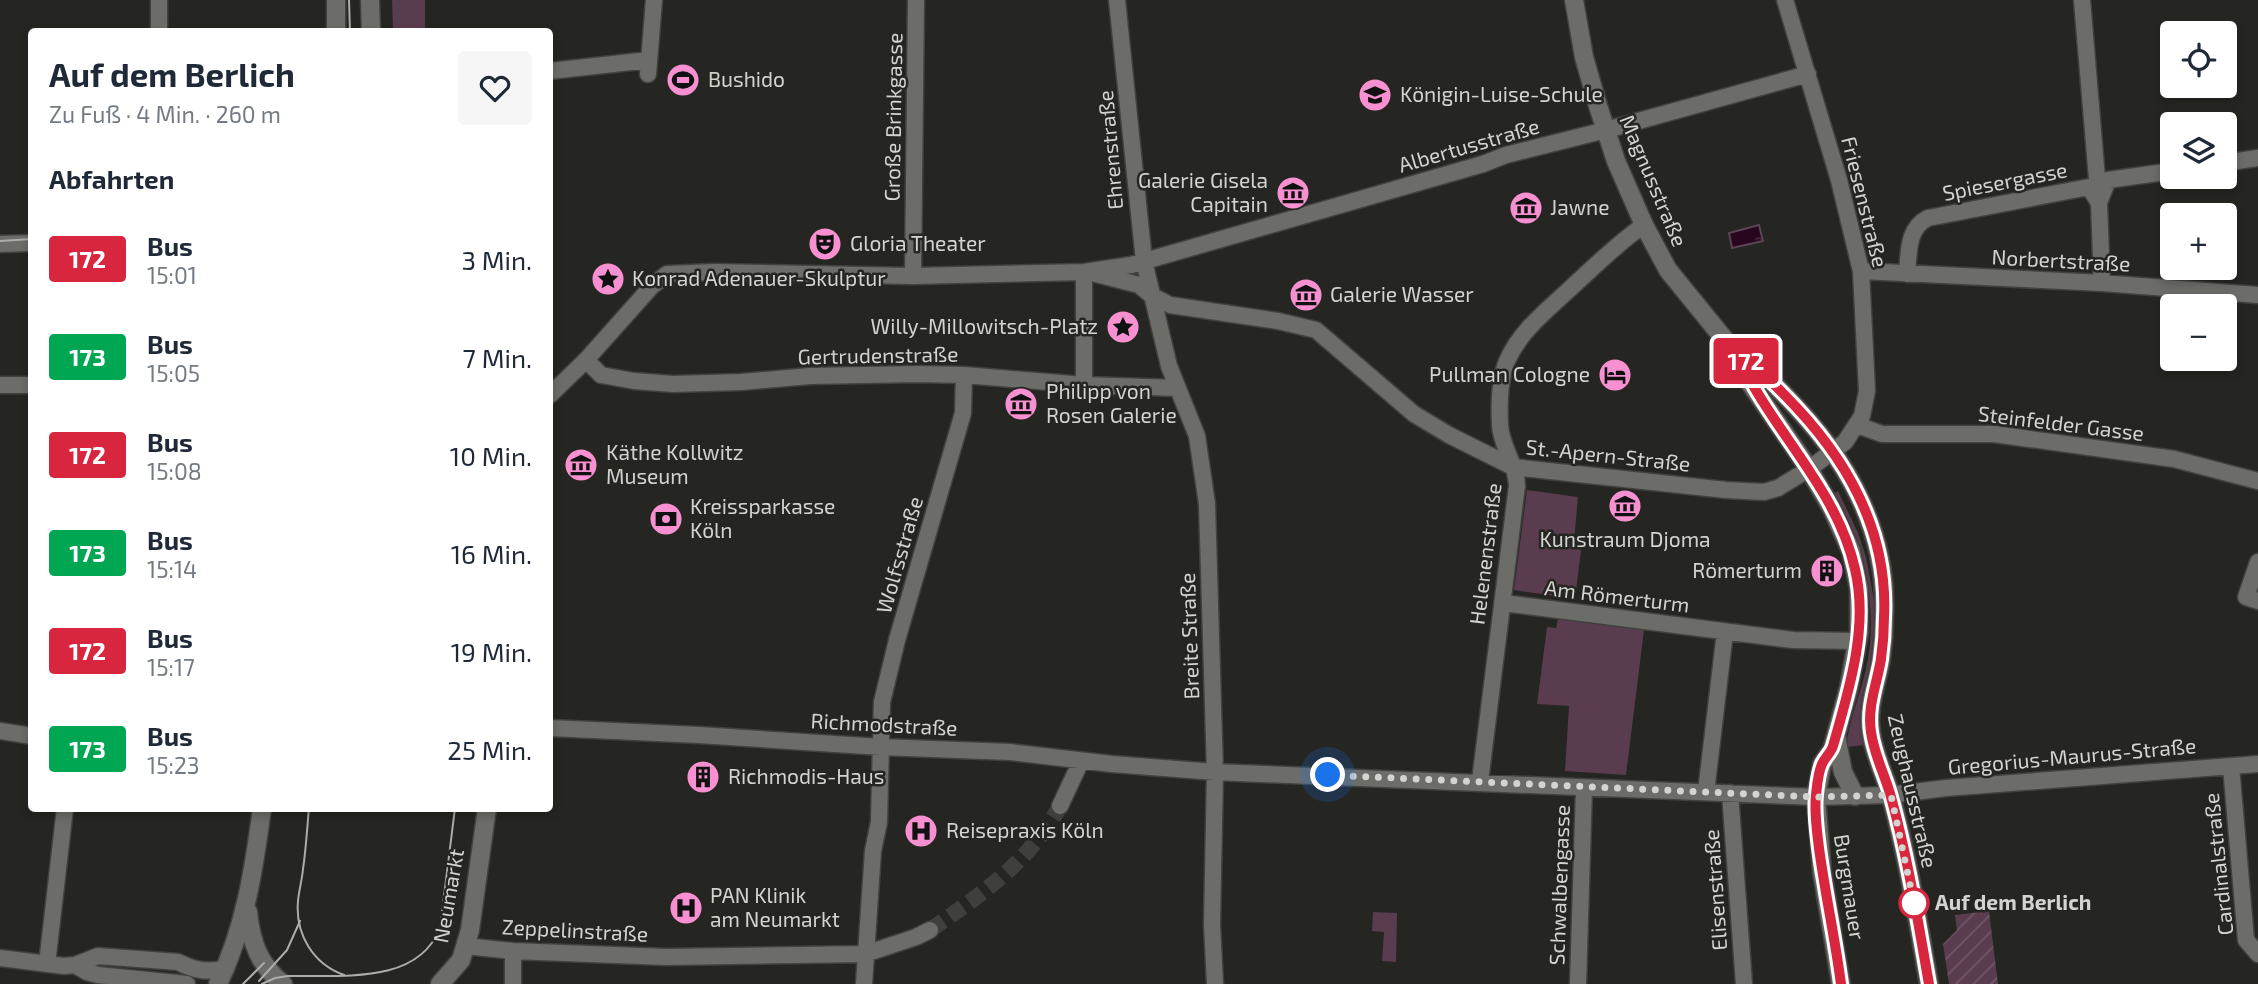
<!DOCTYPE html>
<html lang="de">
<meta charset="utf-8">
<style>
:root{--surface:#fff;--page:#f6f6f7;--text:#1f2937;--muted:#747a83}
body{margin:0;font-family:"Exo 2",sans-serif;background:var(--page);color:var(--text);height:100vh;display:flex;flex-direction:column;font-size:26px;white-space:nowrap}
*{box-sizing:border-box;margin:0}
p{font-size:23px;color:var(--muted)}
.icon{flex:none;width:38px;height:38px;fill:none;stroke:currentColor;stroke-width:2;stroke-linecap:round;stroke-linejoin:round}
.map{position:relative;flex:1;overflow:hidden}
.panel{position:absolute;left:28px;top:28px;width:525px;height:784px;display:flex;flex-direction:column;background:var(--surface);border-radius:7px;box-shadow:0 4px 10px #0003}
.panel>*{flex:none}
.badge{padding:0 14px;border-radius:5px;font-size:24px;line-height:46px}
.controls{position:absolute;left:2160px;top:21px;display:grid;gap:14px}
.controls a{display:grid;place-items:center;width:77px;height:77px;border-radius:7px;background:var(--surface);box-shadow:0 4px 10px #0003;font-size:35px}
.you{position:absolute;width:35px;height:35px;margin:-18px;border:5px solid #fff;border-radius:50%;background:#1a73e8;box-shadow:0 0 0 10px #1a73e833}
.map>.badge{position:absolute;translate:-50% -50%;box-shadow:0 0 0 4px #fff}
h2{padding:0 21px;font-size:26px;line-height:63px}
.round{display:grid;place-items:center;flex:none;width:74px;height:74px;border-radius:7px;background:var(--page)}
.summary{display:flex;align-items:center;justify-content:space-between;height:119px;padding:0 21px}
h1{font-size:33px;font-weight:700;line-height:52px}
ul{padding:0;list-style:none}
li{display:flex;align-items:center;gap:21px;height:98px;padding:0 21px}
li div{flex:1}
li b{display:block;font-size:26px}
li em{font-style:normal}
li .badge{min-width:77px;font-weight:700;text-align:center}
.map>svg:first-child{display:block}
.green{fill:#593c4d}
.garden{fill:url(#garden-furrows)}
.water{fill:url(#water-ripples);stroke:#5b4453;stroke-width:2}
.lines{fill:none;stroke-linecap:round;stroke-linejoin:round}
.street-tunnel{stroke:#3f3f3c;stroke-width:16;stroke-dasharray:16 8;stroke-linecap:butt}
.street-casing{stroke:#41413f;stroke-width:19}
.secondary-casing{stroke:#41413f;stroke-width:21}
.street{stroke:#6c6c68;stroke-width:16}
.secondary{stroke:#6c6c68;stroke-width:18}
.tram{stroke:#acacaa;stroke-width:2}
.line-casing{stroke:#fff;stroke-width:16}
.line{stroke:#d7263d;stroke-width:10}
.walk{stroke:#d3d3d1;stroke-width:7;stroke-dasharray:0 12.6}
.stop-dot{fill:#fff;stroke:#d7263d;stroke-width:3.5}
.labels{text-anchor:middle;stroke-width:5;stroke-linejoin:round;paint-order:stroke}
.poi-label{font-size:21px;fill:#d3d3d1;stroke:#252522;text-anchor:start}
.street-label{font-size:21px;fill:#d3d3d1;stroke:#252522}
.stop-label{font-size:21px;font-weight:bold;fill:#d3d3d1;stroke:#252522;text-anchor:start}
</style>
<div class="map">
<svg width="2258" height="984" viewBox="0 0 2258 984">
<defs>
<pattern id="garden-furrows" width="10" height="10" patternUnits="userSpaceOnUse" patternTransform="scale(1.75)"><rect width="10" height="10" fill="#593c4d"/><path d="M-1 1l2-2M0 10L10 0M9 11l2-2" fill="none" stroke="#705766"/></pattern>
<pattern id="water-ripples" width="26" height="14" patternUnits="userSpaceOnUse" patternTransform="scale(1.75)"><rect width="26" height="14" fill="#28061d"/><path d="M2 4q2-2 4 0t4 0M15 11q2-2 4 0t4 0" fill="none" stroke="#46293d"/></pattern>
</defs>
<rect width="100%" height="100%" fill="#252522"/>
<path class="green" d="M392 0H425V28L393 29Z
M1527 490 1578 497 1574 541 1582 542 1575 599 1514 590Z
M1838 491 1858 533 1866 557 1876 611 1873 649 1861 707 1866 745 1846 747C1849 721 1860 695 1866 669 1880 607 1863 547 1833 494Z
M1558 619 1644 630 1626 775 1565 771 1569 706 1537 704 1547 627 1556 628Z
M1373 912 1397 913 1396 962 1382 961 1384 932 1372 931Z"/>
<path class="garden" d="M1989 911 1998 984H1949L1943 944 1957 930 1955 915Z"/>
<path class="water" d="M1759 225 1763 241 1732 248 1729 233Z"/>
<g class="lines">
<path class="street-tunnel" d="M930 930C981 895 1030 861 1060 806"/>
<defs>
<path id="street" d="M159 0V32
M1117 0 1144 261 1169 366 1197 436 1207 504 1215 772 1212 924 1215 984
M2082 0 2099 203 2102 283
M550 71 649 60
M648 74 654 0
M2224 163 2258 158
M2100 200 2108 180 2172 171
M0 244 32 243
M1861 271 2102 283 2258 295
M1084 272V385
M1096 274 1139 285 1151 295 1170 305 1278 321 1316 330 1414 414 1449 435 1513 467 1726 490 1764 492 1778 488 1809 469 1845 442 1862 416 1867 391 1861 271 1839 180 1785 0
M1907 274C1909 253 1907 228 1928 218L2089 187 2099 203
M913 276 916 0
M586 360 601 375 634 381 673 384 741 382 810 376 919 374 964 375 1084 385 1178 388
M0 385H32
M550 395 586 360 652 286 667 274 714 272 913 276 1084 272 1131 265 1483 164 1506 155 1606 130 1808 74
M1857 425 1882 434H1994L2174 459 2258 481
M2258 562 2246 597 2258 601
M1503 603 1793 640 1857 641
M550 728 699 735 881 747 1010 752 1112 764 1215 772 1816 797 1890 795 1946 788 2258 764
M0 731 32 736
M2231 766 2246 940 2258 954
M1480 781 1517 486C1517 465 1501 447 1500 425 1499 404 1499 380 1507 361 1521 329 1550 308 1574 285 1597 264 1619 242 1644 225
M1706 792 1725 632
M1730 793 1744 984
M1060 806 1081 761
M465 946 513 951 666 957 865 954 916 937 930 930
M0 958 64 966 75 965 98 956 178 962C196 971 205 972 226 969
M47 964 65 808
M75 965 87 972 98 975 187 984
M513 984V951
M864 984 873 851 879 822 882 702 897 640 963 413 964 375
M1578 984 1584 788"/>
<path id="secondary" d="M370 0 371 32
M1574 0 1584 57 1598 106 1616 161 1644 225 1668 270 1738 356 1750 383 1809 469 1832 509 1851 551 1859 589V632L1849 687 1832 750 1822 764 1816 797 1822 872 1841 984
M336 32V0
M1738 356C1764 372 1776 386 1797 408 1851 466 1888 536 1884 617 1884 631 1883 645 1881 659 1877 684 1867 706 1871 732 1874 755 1885 775 1891 797 1908 858 1918 922 1929 984
M1836 736 1843 772 1855 796
M248 912C251 942 259 965 283 984
M218 984C245 928 254 869 262 808
M440 984 461 960 470 930 487 808"/>
</defs>
<use href="#street" class="street-casing"/>
<use href="#secondary" class="secondary-casing"/>
<use href="#street" class="street"/>
<use href="#secondary" class="secondary"/>
<path class="tram" d="M349 0 350 32
M0 241 32 239
M309 808C307 829 306 849 303 869 302 880 299 890 298 901 295 934 313 964 344 975
M259 981 287 950 300 921
M243 984 264 963
M262 984 275 978 288 976C346 975 418 984 440 928L455 808"/>
</g>
<g class="lines">
<defs>
<path id="line" d="M1841 984C1835 938 1825 893 1819 848 1817 831 1814 812 1816 795 1817 785 1818 773 1822 764 1825 757 1831 753 1833 746 1849 690 1869 627 1855 569 1837 488 1771 430 1738 356 1764 372 1776 386 1797 408 1851 466 1888 536 1884 617 1884 631 1883 645 1881 659 1877 684 1867 706 1871 732 1874 755 1885 775 1891 797 1908 858 1918 922 1929 984"/>
</defs>
<use href="#line" class="line-casing"/>
<use href="#line" class="line"/>
<path class="walk" d="M1328 775 1816 797 1891 795 1914 903"/>
</g>
<defs>
<symbol id="stadium-disc" viewBox="-11 -11 22 22"><circle r="9.5" fill="#f690d0" stroke="#252522"/><path d="M0-5a6.5 5 0 1 0 0 10a6.5 5 0 1 0 0-10ZM-3.5-1.8h7v3.6h-7Z" fill="#111"/></symbol>
<symbol id="school-disc" viewBox="-11 -11 22 22"><circle r="9.5" fill="#f690d0" stroke="#252522"/><path d="M0-5L7-2L0 1L-7-2ZM-4 1L0 2.5L4 1V4Q0 6-4 4Z" fill="#111"/></symbol>
<symbol id="museum-disc" viewBox="-11 -11 22 22"><circle r="9.5" fill="#f690d0" stroke="#252522"/><path d="M0-6L6-3V-2H-6V-3ZM-5-1h2V3h-2ZM-1-1h2V3h-2ZM3-1h2V3H3ZM-6 4H6V6H-6Z" fill="#111"/></symbol>
<symbol id="theatre-disc" viewBox="-11 -11 22 22"><circle r="9.5" fill="#f690d0" stroke="#252522"/><path d="M-5-5.5Q0-4 5-5.5V0Q5 5 0 6Q-5 5-5 0ZM-3.3-2.5H-1v1.5H-3.3ZM1-2.5H3.3v1.5H1ZM-2.8 1Q0 5.5 2.8 1Z" fill="#111"/></symbol>
<symbol id="sight-disc" viewBox="-11 -11 22 22"><circle r="9.5" fill="#f690d0" stroke="#252522"/><path d="M0-6L1.8-2.2L6-1.7L2.9 1.2L3.7 5.4L0 3.3L-3.7 5.4L-2.9 1.2L-6-1.7L-1.8-2.2Z" fill="#111"/></symbol>
<symbol id="hotel-disc" viewBox="-11 -11 22 22"><circle r="9.5" fill="#f690d0" stroke="#252522"/><path d="M-6-4.5h1.5V1H6V5H4.5V3h-9V5H-6ZM-4 0a1.8 1.8 0 1 1 3.6 0ZM.5 0V-2.5h3Q6-2.5 6 0Z" fill="#111"/></symbol>
<symbol id="bank-disc" viewBox="-11 -11 22 22"><circle r="9.5" fill="#f690d0" stroke="#252522"/><path d="M-6-4H6V4H-6ZM0-2.3a2.3 2.3 0 1 0 0 4.6a2.3 2.3 0 1 0 0-4.6Z" fill="#111"/></symbol>
<symbol id="building-disc" viewBox="-11 -11 22 22"><circle r="9.5" fill="#f690d0" stroke="#252522"/><path d="M-4-6H4V6H1V3H-1V6H-4ZM-2.5-4.3h1.7v1.8h-1.7ZM.8-4.3h1.7v1.8H.8ZM-2.5-1h1.7V.8h-1.7ZM.8-1h1.7V.8H.8Z" fill="#111"/></symbol>
<symbol id="hospital-disc" viewBox="-11 -11 22 22"><circle r="9.5" fill="#f690d0" stroke="#252522"/><path d="M-5-5h3v3.5h4V-5h3V5h-3V1.5h-4V5h-3Z" fill="#111"/></symbol>
</defs>
<g fill-rule="evenodd">
<use href="#stadium-disc" x="664" y="61" width="38" height="38"/>
<use href="#school-disc" x="1356" y="76" width="38" height="38"/>
<use href="#museum-disc" x="1274" y="174" width="38" height="38"/>
<use href="#museum-disc" x="1507" y="189" width="38" height="38"/>
<use href="#theatre-disc" x="806" y="225" width="38" height="38"/>
<use href="#sight-disc" x="589" y="260" width="38" height="38"/>
<use href="#museum-disc" x="1287" y="276" width="38" height="38"/>
<use href="#sight-disc" x="1104" y="308" width="38" height="38"/>
<use href="#hotel-disc" x="1596" y="356" width="38" height="38"/>
<use href="#museum-disc" x="1002" y="385" width="38" height="38"/>
<use href="#museum-disc" x="562" y="446" width="38" height="38"/>
<use href="#museum-disc" x="1606" y="487" width="38" height="38"/>
<use href="#bank-disc" x="647" y="500" width="38" height="38"/>
<use href="#building-disc" x="1808" y="552" width="38" height="38"/>
<use href="#building-disc" x="684" y="758" width="38" height="38"/>
<use href="#hospital-disc" x="902" y="812" width="38" height="38"/>
<use href="#hospital-disc" x="667" y="889" width="38" height="38"/>
</g>
<circle class="stop-dot" cx="1914" cy="903" r="14"/>
<g class="labels">
<g class="poi-label">
<text x="708" y="87">Bushido</text>
<text x="1400" y="102">Königin-Luise-Schule</text>
<text x="1268" y="188" text-anchor="end">Galerie Gisela<tspan x="1268" dy="24">Capitain</tspan></text>
<text x="1550" y="215">Jawne</text>
<text x="850" y="251">Gloria Theater</text>
<text x="632" y="286">Konrad Adenauer-Skulptur</text>
<text x="1330" y="302">Galerie Wasser</text>
<text x="1098" y="334" text-anchor="end">Willy-Millowitsch-Platz</text>
<text x="1590" y="382" text-anchor="end">Pullman Cologne</text>
<text x="1046" y="399">Philipp von<tspan x="1046" dy="24">Rosen Galerie</tspan></text>
<text x="606" y="460">Käthe Kollwitz<tspan x="606" dy="24">Museum</tspan></text>
<text x="690" y="514">Kreissparkasse<tspan x="690" dy="24">Köln</tspan></text>
<text x="1625" y="547" text-anchor="middle">Kunstraum Djoma</text>
<text x="1802" y="578" text-anchor="end">Römerturm</text>
<text x="728" y="784">Richmodis-Haus</text>
<text x="946" y="838">Reisepraxis Köln</text>
<text x="710" y="903">PAN Klinik<tspan x="710" dy="24">am Neumarkt</tspan></text>
</g>
<g class="street-label">
<text transform="translate(894 117) rotate(-89)" y="7">Große Brinkgasse</text>
<text transform="translate(1469 146) rotate(-16)" y="7">Albertusstraße</text>
<text transform="translate(1111 150) rotate(-95)" y="7">Ehrenstraße</text>
<text transform="translate(1653 181) rotate(67)" y="7">Magnusstraße</text>
<text transform="translate(2005 182) rotate(-11)" y="7">Spiesergasse</text>
<text transform="translate(1864 202) rotate(76)" y="7">Friesenstraße</text>
<text transform="translate(2061 261) rotate(3)" y="7">Norbertstraße</text>
<text transform="translate(878 356) rotate(-1)" y="7">Gertrudenstraße</text>
<text transform="translate(2061 424) rotate(7)" y="7">Steinfelder Gasse</text>
<text transform="translate(1608 456) rotate(6)" y="7">St.-Apern-Straße</text>
<text transform="translate(1486 554) rotate(-83)" y="7">Helenenstraße</text>
<text transform="translate(900 555) rotate(-74)" y="7">Wolfsstraße</text>
<text transform="translate(1617 597) rotate(7)" y="7">Am Römerturm</text>
<text transform="translate(1190 636) rotate(-92)" y="7">Breite Straße</text>
<text transform="translate(884 725) rotate(3)" y="7">Richmodstraße</text>
<text transform="translate(2072 757) rotate(-5)" y="7">Gregorius-Maurus-Straße</text>
<text transform="translate(1912 791) rotate(77)" y="7">Zeughausstraße</text>
<text transform="translate(2219 864) rotate(-96)" y="7">Cardinalstraße</text>
<text transform="translate(1560 885) rotate(-88)" y="7">Schwalbengasse</text>
<text transform="translate(1849 887) rotate(81)" y="7">Burgmauer</text>
<text transform="translate(1716 890) rotate(-94)" y="7">Elisenstraße</text>
<text transform="translate(449 896) rotate(-80)" y="7">Neumarkt</text>
<text transform="translate(575 931) rotate(3)" y="7">Zeppelinstraße</text>
</g>
<g class="stop-label">
<text x="1935" y="910">Auf dem Berlich</text>
</g>
</g>
</svg>
<div class="controls">
<a><svg class="icon" aria-label="locate" viewBox="0 0 24 24"><circle cx="12" cy="12" r="6"/><path d="M12 2v4M12 18v4M2 12h4M18 12h4"/></svg></a>
<a><svg class="icon" aria-label="layers" viewBox="0 0 24 24"><path d="M12 4l9 5-9 5-9-5zM3 14l9 5 9-5"/></svg></a>
<a>+</a>
<a>−</a>
</div>
<div class="you" style="left:1328px;top:775px"></div>
<b class="badge" style="left:1746px;top:361px;background:#d7263d;color:#fff">172</b>
<section class="panel">
<div class="summary"><div><h1>Auf dem Berlich</h1><p>Zu Fuß · 4 Min. · 260 m</p></div><a class="round"><svg class="icon" aria-label="heart" viewBox="0 0 24 24"><path d="M12 20l-8-8c-3-5 5-10 8-4 3-6 11-1 8 4z"/></svg></a></div>
<h2>Abfahrten</h2>
<ul>
<li><span class="badge" style="background:#d7263d;color:#fff">172</span><div><b>Bus</b><p>15:01</p></div><em>3 Min.</em></li>
<li><span class="badge" style="background:#00a651;color:#fff">173</span><div><b>Bus</b><p>15:05</p></div><em>7 Min.</em></li>
<li><span class="badge" style="background:#d7263d;color:#fff">172</span><div><b>Bus</b><p>15:08</p></div><em>10 Min.</em></li>
<li><span class="badge" style="background:#00a651;color:#fff">173</span><div><b>Bus</b><p>15:14</p></div><em>16 Min.</em></li>
<li><span class="badge" style="background:#d7263d;color:#fff">172</span><div><b>Bus</b><p>15:17</p></div><em>19 Min.</em></li>
<li><span class="badge" style="background:#00a651;color:#fff">173</span><div><b>Bus</b><p>15:23</p></div><em>25 Min.</em></li>
</ul>
</section>
</div>
